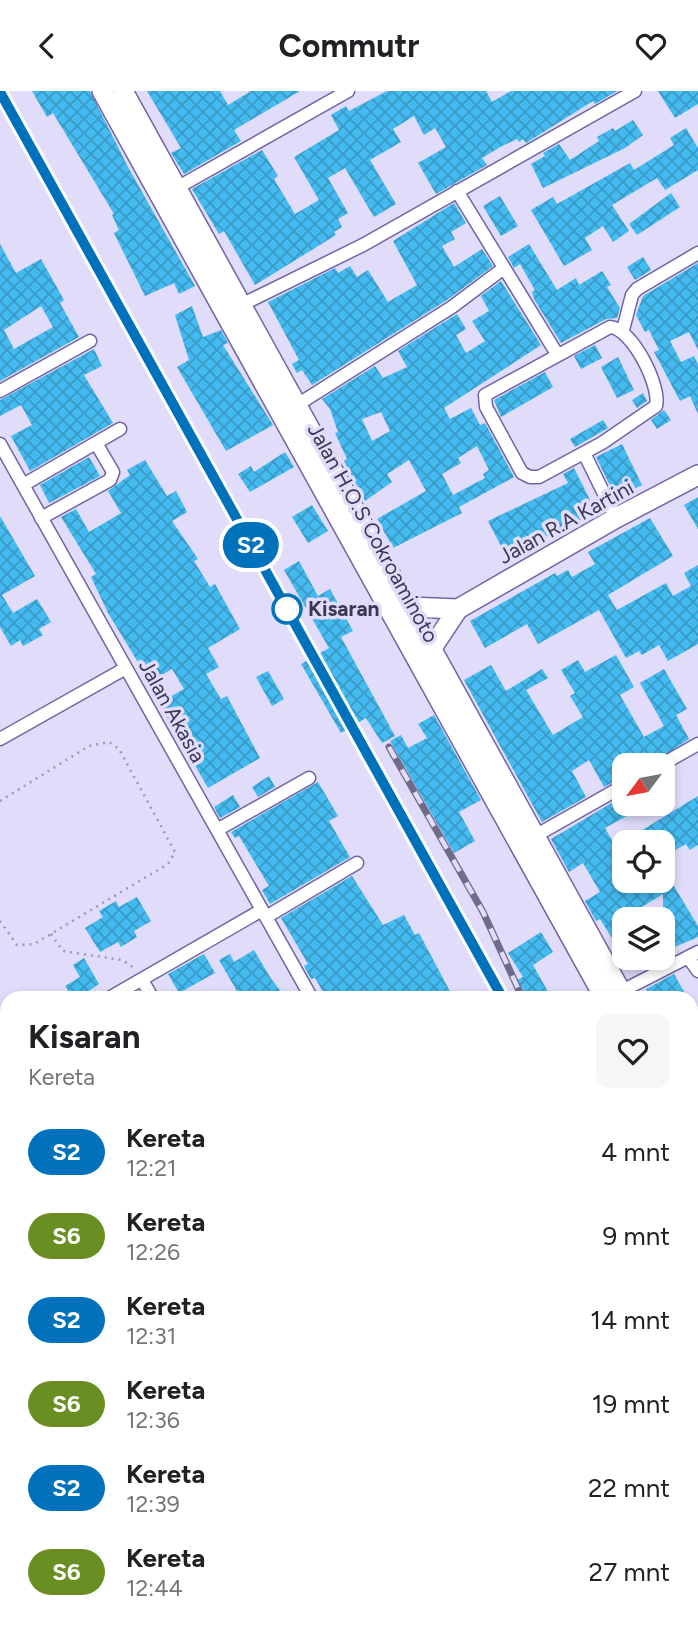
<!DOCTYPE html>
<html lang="id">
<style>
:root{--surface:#fff;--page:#f6f6f6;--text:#202124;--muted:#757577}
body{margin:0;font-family:Figtree,sans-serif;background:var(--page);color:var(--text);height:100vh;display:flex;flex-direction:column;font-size:26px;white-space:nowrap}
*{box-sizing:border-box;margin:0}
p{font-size:23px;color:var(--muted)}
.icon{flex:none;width:38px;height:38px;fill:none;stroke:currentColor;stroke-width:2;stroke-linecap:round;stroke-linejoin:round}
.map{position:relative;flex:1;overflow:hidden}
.side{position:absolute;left:0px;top:900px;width:698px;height:639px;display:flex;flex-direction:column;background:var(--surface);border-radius:21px 21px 0 0;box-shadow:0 4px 10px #0003}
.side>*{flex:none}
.badge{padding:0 14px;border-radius:23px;font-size:24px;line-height:46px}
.needle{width:46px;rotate:238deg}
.buttons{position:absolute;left:612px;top:662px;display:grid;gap:14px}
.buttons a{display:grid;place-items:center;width:63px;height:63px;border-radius:14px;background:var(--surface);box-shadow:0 4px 10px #0003;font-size:35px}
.map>.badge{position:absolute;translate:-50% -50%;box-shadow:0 0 0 4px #fff}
.round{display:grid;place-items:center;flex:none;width:74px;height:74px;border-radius:14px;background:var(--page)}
.headline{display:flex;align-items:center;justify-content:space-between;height:119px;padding:0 28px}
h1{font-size:33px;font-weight:700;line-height:52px}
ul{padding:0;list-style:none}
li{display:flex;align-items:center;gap:21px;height:84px;padding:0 28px}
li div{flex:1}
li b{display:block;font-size:26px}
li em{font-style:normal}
li .badge{min-width:77px;font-weight:700;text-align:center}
header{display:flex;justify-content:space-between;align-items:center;height:91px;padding:0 28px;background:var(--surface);font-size:32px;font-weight:700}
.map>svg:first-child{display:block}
.building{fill:url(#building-cross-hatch);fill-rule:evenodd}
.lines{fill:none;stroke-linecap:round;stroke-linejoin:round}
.street-casing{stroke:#7064a3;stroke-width:15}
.secondary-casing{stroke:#7064a3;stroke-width:22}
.path{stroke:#9d98b5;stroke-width:2.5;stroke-dasharray:2 5;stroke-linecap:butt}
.street{stroke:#fff;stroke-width:12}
.secondary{stroke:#fff;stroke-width:19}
.rail-casing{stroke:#706b88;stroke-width:7}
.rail{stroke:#e0dcf9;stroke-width:4.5;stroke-dasharray:13;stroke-linecap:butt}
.line-casing{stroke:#fff;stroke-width:16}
.line{stroke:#0072bc;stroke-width:10}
.stop-dot{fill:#fff;stroke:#0072bc;stroke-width:3.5}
.labels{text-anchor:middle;stroke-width:7;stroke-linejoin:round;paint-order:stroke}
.street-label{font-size:21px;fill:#3c3753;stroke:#e0dcf9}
.stop-label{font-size:21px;font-weight:bold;fill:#3c3753;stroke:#e0dcf9;text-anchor:start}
</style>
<header><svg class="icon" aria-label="back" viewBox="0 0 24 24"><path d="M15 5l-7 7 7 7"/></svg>Commutr<svg class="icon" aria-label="heart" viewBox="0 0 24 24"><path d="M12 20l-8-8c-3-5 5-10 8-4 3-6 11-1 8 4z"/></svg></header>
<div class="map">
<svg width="698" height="1537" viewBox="0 0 698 1537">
<defs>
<pattern id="building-cross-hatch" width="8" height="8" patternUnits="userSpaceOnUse" patternTransform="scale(1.75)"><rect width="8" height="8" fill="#44bbf0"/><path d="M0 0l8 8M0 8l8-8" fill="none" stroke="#3a99c5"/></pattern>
</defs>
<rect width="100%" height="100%" fill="#e0dcf9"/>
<path class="building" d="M32 0H90L128 76 195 195 179 203 174 192 145 205 114 142 119 139 112 124 114 123 53 22 47 26Z
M147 0H220L228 14 251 0H300L234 39 241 50 184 83 171 62 181 57Z
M387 0H486L492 11 511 0H617L595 13 593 10 526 52 523 48 519 51 517 48 502 55 482 67 487 74 436 103 418 72 446 56 435 37 424 44 414 25 393 38 401 51 370 69 396 113 374 126 345 77 328 87 348 122 338 128 342 136 334 141 336 144 255 194 224 140 219 143 192 98 262 59 278 85 274 88 295 123 319 109 294 66 339 39 331 24 346 15 349 20Z
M658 0H698V13L675 27Z
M633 29 643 44 625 57 543 97 531 73 545 65 543 62 559 53 570 69 599 50 597 46 613 37 615 40Z
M686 37 698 57V79L665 99 657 87 612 114 629 140 613 151 603 135 585 147 592 159 564 175 531 119 553 106 557 113 630 72 634 79 674 54 670 47Z
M671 102 680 116 637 144 629 133Z
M500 105 518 135 501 145 483 115Z
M454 112 466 132 451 141 455 148 442 155 454 176 482 158 493 175 447 209 312 294 302 279 297 282 292 273 299 269 268 211 335 177 338 182 350 175 357 186 368 179 388 211 417 194 393 150Z
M0 153 16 182 41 168 64 209 60 212 79 246 0 290ZM41 215 53 236 14 258 4 239Z
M529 153 557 199 576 187 579 194 602 180 611 194 607 196 620 217 617 227 606 228 561 252 534 208 532 201 535 199 520 173 514 177 508 166Z
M643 166 651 179 635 189 627 176Z
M698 172V259L689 241 670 250 681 271 694 265 698 273V323L690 305 680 310 654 261 659 259 649 239 645 241 636 224 643 205Z
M501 190 541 254 444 317 450 328 471 317 480 334 485 332 514 386 459 416 462 422 393 457 377 428 426 400 409 369 387 383 392 391 365 410 344 370 347 368 335 342 338 341 330 318 322 308 375 275 383 287 407 276 398 260 457 223 466 238 456 244 466 262 485 250 472 230 489 220 481 205ZM381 321 390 340 372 350 362 328ZM477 355 489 379 483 383 485 387 453 404 442 383 461 372 458 367Z
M192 215 203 246 221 239 228 252 223 254 273 334 226 360 177 276 189 269 175 224Z
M595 254 602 267 581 278 574 265Z
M94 258 102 275 84 284 113 332 30 380 11 345 32 334 21 314 0 325V309Z
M618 266 634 299 617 307 601 276Z
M545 281 553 296 501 326 494 309Z
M643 302 647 310 637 317 632 309Z
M664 319 671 329 657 338 651 329Z
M603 329 608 337 575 356 570 348Z
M622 353 642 394 616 407 596 366Z
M285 361 294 376 250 401 238 383 251 375 254 381Z
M89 366 100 385 49 412 40 394Z
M145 369 167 405 176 400 187 421 172 430 198 468 194 470 210 496 215 493 240 538 208 557 219 576 206 583 221 608 227 605 260 667 208 697 159 612 184 598 172 578 150 591 108 522 91 486 96 483 61 426 76 418 89 441 121 422 108 400 130 384 127 379Z
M574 377 594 417 582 423 584 427 506 465 488 430 568 392 563 383Z
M698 406V438L684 414Z
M312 414 328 440 308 452 292 426Z
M0 425 35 485 2 504 13 522 37 508 51 531 39 538 43 544 23 555 20 549 11 555 0 536Z
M650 427 673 465 608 504 617 519 666 492 673 505 691 495 684 482 698 474V553L668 570 659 554 642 564 639 560 626 567 599 519 538 553 527 533 485 557 470 530 555 482 557 485 568 479 572 486 595 473 588 461Z
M299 470 318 505 330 498 353 540 341 546 395 645 382 652 366 627 341 642 301 573 329 557 284 479Z
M616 564 634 596 620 604 644 646 664 635 640 592 664 578 687 618 676 624 689 648 650 674H625V685L604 696 589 669 572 680 586 706 542 731 464 589 491 574 506 600 542 578 548 587 526 599 553 644 583 626 570 605 575 602 561 579 578 569 585 581Z
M268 580 284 608 272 615 256 586Z
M434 624 481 709 459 721 475 750 454 762 390 650 401 644 408 657 427 647 418 633Z
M269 685 275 696 258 706 252 696Z
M318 691 338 725 329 730 350 766 270 813 262 799 269 795 239 745 235 747 231 741Z
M233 704 240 716 220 727 214 716Z
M625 704V712H650L605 737 617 758 625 753V789H663V777L698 835V846L663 861V803L637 819 642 828H625V850L617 855 600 828 596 830 585 810 600 801 583 772 569 781 551 748Z
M698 705V754L690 759 686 753 663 766V751H638L634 744Z
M352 785 383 834 404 824 415 844 419 842 453 906H326L315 887 311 888 304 875 308 873 281 827Z
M137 806 151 830 134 840 137 846 121 856 118 851 100 861 85 837 103 826 99 820 116 810 119 816Z
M541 841 553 861 533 874 551 906H527L517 889 523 886 508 862Z
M254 859 270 886 285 906H241L238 902 219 869 230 863 234 871Z
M204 863 215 882 179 902 168 883Z
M84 867 99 893 80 906H73L65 895 80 886 73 874Z
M674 883 687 906H651L646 898Z"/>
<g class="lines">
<defs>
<path id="street" d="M173 99 348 0
M457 100 557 263
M241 214 363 154 635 0
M610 236C632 237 661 295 656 315L602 352 539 386H530L522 382 486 316 485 304Z
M623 239 632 204 637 198 698 162
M0 300 90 250
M297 314 452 216 504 177
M0 353 311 906
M584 362 616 427
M23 394 120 338
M41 427 110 389 113 381 96 352
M0 648 126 577
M661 674 698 653
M217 739 309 687
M535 745 625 694
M266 826 357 772
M688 866 698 880
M142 889 152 906
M616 903 698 861
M111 906 262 819
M0 926 7 939
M0 971 7 967
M0 1279 7 1275
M691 1470 698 1466
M0 1518 7 1530
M142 1531 145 1537
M334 1531 337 1537
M656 1531 659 1537
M87 1537 99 1531
M628 1537 638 1531"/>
<path id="secondary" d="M102 0 604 906
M123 0 624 906
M409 516 458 518
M432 557 458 518 616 427 698 384
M691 1028 698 1041
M691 1064 698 1077"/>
</defs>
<use href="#street" class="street-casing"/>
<use href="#secondary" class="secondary-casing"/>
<path class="path" d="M0 710 89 655 109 651 119 658 175 761 168 773 34 853 17 854 0 830
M51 843 63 860 122 869 136 878"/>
<use href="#street" class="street"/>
<use href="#secondary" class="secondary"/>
<defs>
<path id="rail" d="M0 1 502 906
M389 656 483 821 522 906
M691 1228 698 1241
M691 1245 698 1257"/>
</defs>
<use href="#rail" class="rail-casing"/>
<use href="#rail" class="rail"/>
</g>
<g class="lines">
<defs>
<path id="line" d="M0 1 502 906"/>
</defs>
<use href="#line" class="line-casing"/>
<use href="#line" class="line"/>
</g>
<circle class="stop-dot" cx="287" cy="518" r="14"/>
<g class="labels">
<g class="street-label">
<text transform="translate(566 431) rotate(-29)" y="7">Jalan R.A Kartini</text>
<text transform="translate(373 442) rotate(61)" y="7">Jalan H.O.S Cokroaminoto</text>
<text transform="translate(172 620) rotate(61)" y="7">Jalan Akasia</text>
</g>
<g class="stop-label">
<text x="308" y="525">Kisaran</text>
</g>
</g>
</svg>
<div class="buttons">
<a><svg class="needle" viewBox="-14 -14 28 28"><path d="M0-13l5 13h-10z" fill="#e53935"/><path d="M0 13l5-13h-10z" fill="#757577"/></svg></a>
<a><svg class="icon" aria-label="locate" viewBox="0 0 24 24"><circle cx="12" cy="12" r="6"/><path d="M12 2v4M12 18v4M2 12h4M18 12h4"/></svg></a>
<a><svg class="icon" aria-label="layers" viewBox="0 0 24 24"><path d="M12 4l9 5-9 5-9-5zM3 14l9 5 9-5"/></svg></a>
</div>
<b class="badge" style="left:251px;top:454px;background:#0072bc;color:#fff">S2</b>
<section class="side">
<div class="headline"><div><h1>Kisaran</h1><p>Kereta</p></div><a class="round"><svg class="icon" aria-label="heart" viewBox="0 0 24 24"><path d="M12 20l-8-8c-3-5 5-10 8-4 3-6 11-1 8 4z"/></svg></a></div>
<ul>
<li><span class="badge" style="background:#0072bc;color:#fff">S2</span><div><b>Kereta</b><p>12:21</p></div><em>4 mnt</em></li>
<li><span class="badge" style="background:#6b8e23;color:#fff">S6</span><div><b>Kereta</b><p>12:26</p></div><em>9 mnt</em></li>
<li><span class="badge" style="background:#0072bc;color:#fff">S2</span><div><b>Kereta</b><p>12:31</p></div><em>14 mnt</em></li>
<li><span class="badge" style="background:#6b8e23;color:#fff">S6</span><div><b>Kereta</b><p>12:36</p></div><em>19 mnt</em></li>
<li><span class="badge" style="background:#0072bc;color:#fff">S2</span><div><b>Kereta</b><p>12:39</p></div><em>22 mnt</em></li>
<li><span class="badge" style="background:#6b8e23;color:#fff">S6</span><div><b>Kereta</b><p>12:44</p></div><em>27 mnt</em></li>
</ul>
</section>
</div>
